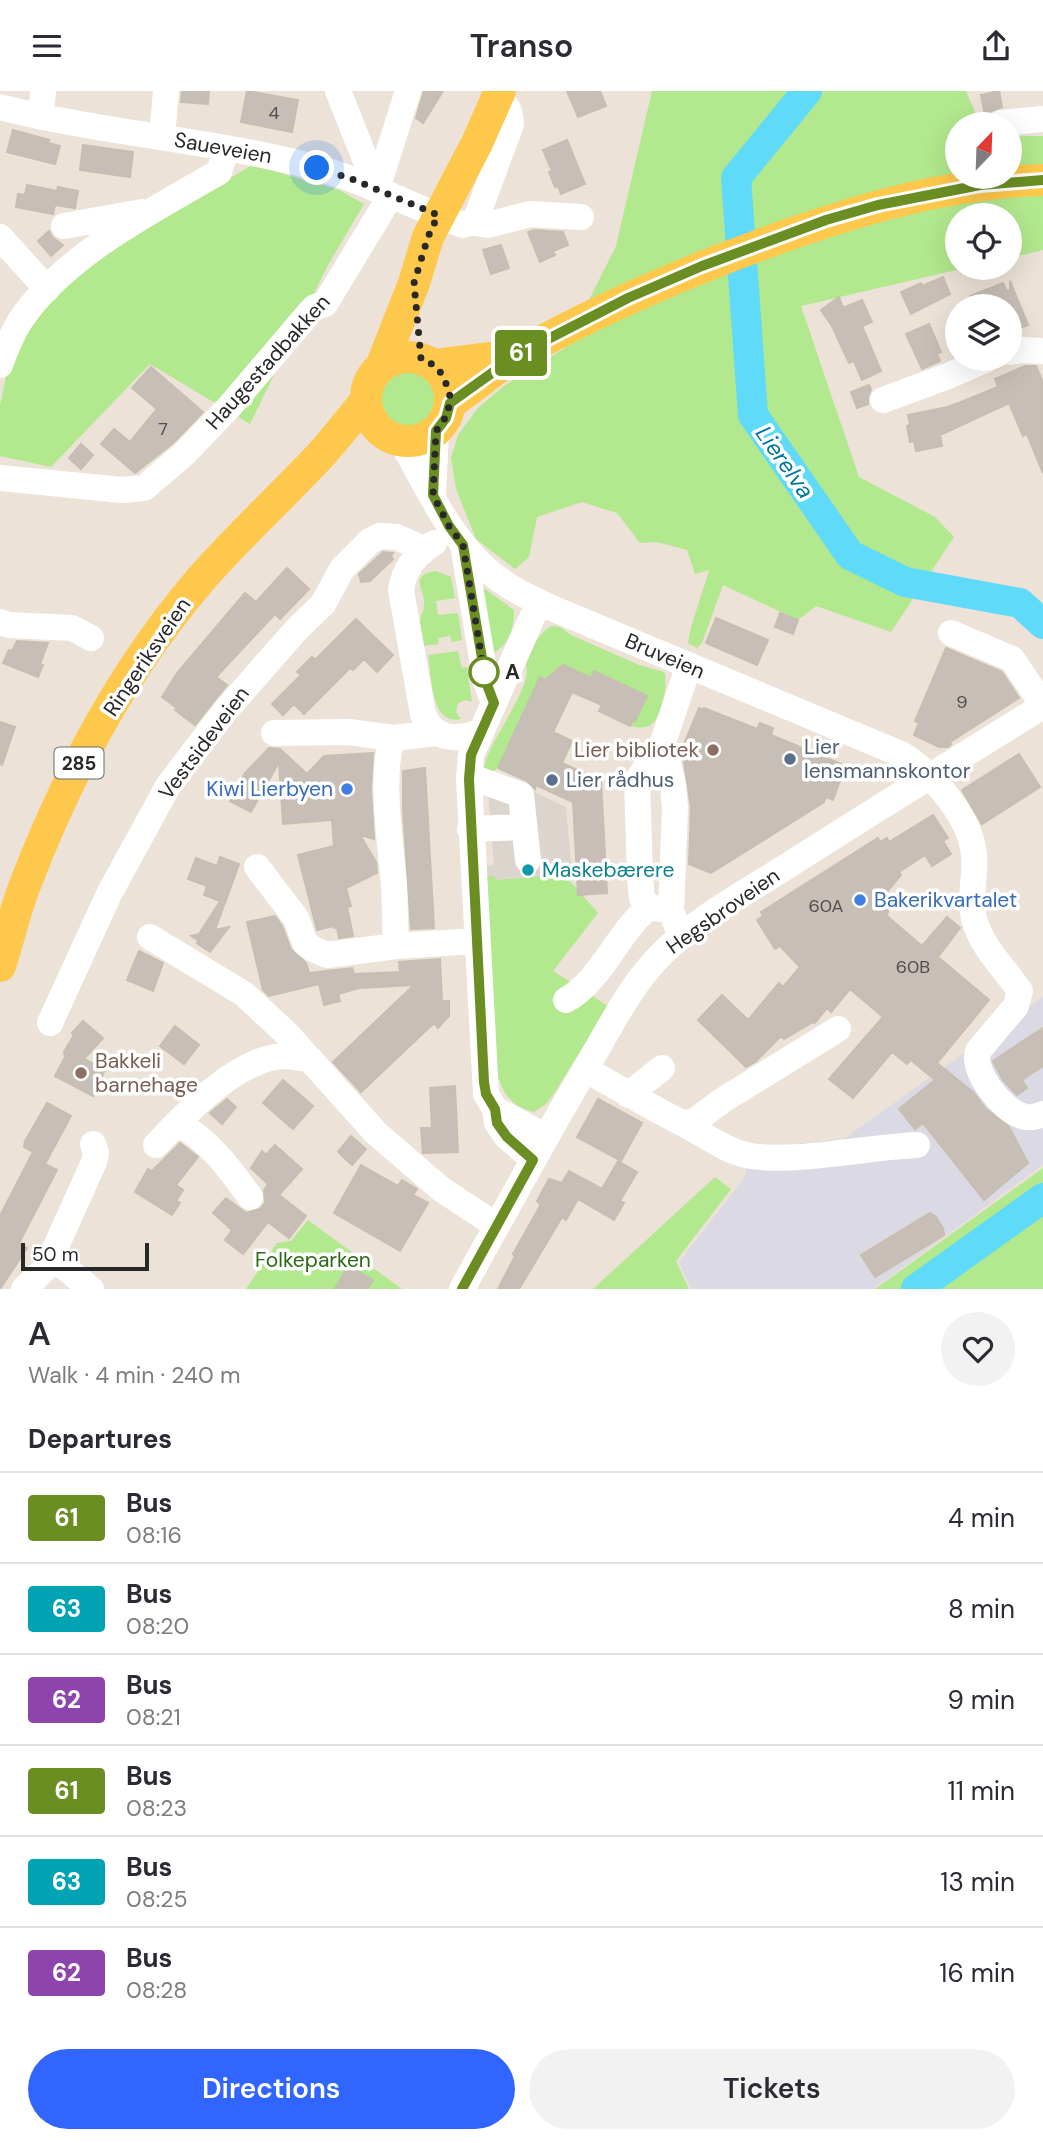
<!DOCTYPE html>
<meta charset="utf-8">
<style>
:root{--surface:#fff;--page:#f2f2f3;--text:#2b2b33;--muted:#7c7c81;--line:#e1e1e2;--accent:#3165ff}
body{margin:0;font-family:"DM Sans",sans-serif;background:var(--page);color:var(--text);height:100vh;display:flex;flex-direction:column;font-size:26px;white-space:nowrap}
*{box-sizing:border-box;margin:0}
p{font-size:23px;color:var(--muted)}
.icon{flex:none;width:38px;height:38px;fill:none;stroke:currentColor;stroke-width:2;stroke-linecap:round;stroke-linejoin:round}
.map{position:relative;height:1198px;overflow:hidden}
.details{display:flex;flex-direction:column;background:var(--surface);flex:1}
.details>*{flex:none}
.badge{padding:0 14px;border-radius:5px;font-size:24px;line-height:46px}
.needle{width:46px;rotate:23deg}
.tools{position:absolute;left:945px;top:21px;display:grid;gap:14px}
.tools a{display:grid;place-items:center;width:77px;height:77px;border-radius:50%;background:var(--surface);box-shadow:0 7px 28px #0002;font-size:35px}
.scale{position:absolute;left:21px;bottom:18px;width:128px;box-sizing:border-box;padding-left:7px;border:4px solid #282828;border-top:0;font-size:19px;line-height:24px;white-space:nowrap;color:#282828;-webkit-text-stroke:5px #fff;paint-order:stroke}
.you{position:absolute;width:35px;height:35px;margin:-18px;border:5px solid #fff;border-radius:50%;background:#1a73e8;box-shadow:0 0 0 10px #1a73e833}
.map>.badge{position:absolute;translate:-50% -50%;box-shadow:0 0 0 4px #fff}
h2{padding:0 28px;font-size:26px;line-height:63px}
.round{display:grid;place-items:center;flex:none;width:74px;height:74px;border-radius:37px;background:var(--page)}
.summary{display:flex;align-items:center;justify-content:space-between;height:119px;padding:0 28px}
h1{font-size:33px;font-weight:600;line-height:52px}
.cta{display:flex;gap:14px;margin-top:auto;padding:14px 28px}
.cta a{flex:1;height:80px;border-radius:42px;background:var(--accent);color:#fff;font-size:28px;font-weight:600;line-height:80px;text-align:center}
.cta a+a{background:var(--page);color:var(--text)}
ul{padding:0;list-style:none}
li{display:flex;align-items:center;gap:21px;height:91px;padding:0 28px;border-top:2px solid var(--line)}
li div{flex:1}
li b{display:block;font-size:26px}
li em{font-style:normal}
li .badge{min-width:77px;font-weight:700;text-align:center}
header{display:flex;justify-content:space-between;align-items:center;height:91px;padding:0 28px;background:var(--surface);font-size:32px;font-weight:600}
.map>svg:first-child{display:block}
.industrial{fill:#dbd9e3}
.green{fill:#b2e88e}
.plaza{fill:#dcd5ce}
.lines{fill:none;stroke-linecap:round;stroke-linejoin:round}
.river{stroke:#5fdaf9;stroke-width:30}
.building{fill:#c7bfb7;stroke:#c7beb1;stroke-width:2}
.minor{stroke:#fff;stroke-width:26}
.major{stroke:#fdc84b;stroke-width:32}
.line-casing{stroke:#fff;stroke-width:16}
.line{stroke:#6b8e23;stroke-width:10}
.walk{stroke:#282828;stroke-width:7;stroke-dasharray:0 12.6}
.stop-dot{fill:#fff;stroke:#6b8e23;stroke-width:3.5}
.education-dot{fill:#8d6e63;stroke:#fff;stroke-width:2.5}
.service-dot{fill:#5c6f8a;stroke:#fff;stroke-width:2.5}
.shop-dot{fill:#3f7fe0;stroke:#fff;stroke-width:2.5}
.culture-dot{fill:#0f9aa8;stroke:#fff;stroke-width:2.5}
.labels{text-anchor:middle;stroke-width:7;stroke-linejoin:round;paint-order:stroke}
.number-label{font-size:18px;fill:#504e4c}
.shield{fill:#fff;stroke:#686868;stroke-width:2}
.shield-label{font-size:19px;font-weight:bold;fill:#282828}
.street-label{font-size:21px;fill:#282828;stroke:#fff}
.stop-label{font-size:21px;font-weight:bold;fill:#282828;stroke:#fff;text-anchor:start}
.service-label{font-size:21px;fill:#4e5e75;stroke:#fff;text-anchor:start}
.education-label{font-size:21px;fill:#785e54;stroke:#fff;text-anchor:end}
.shop-label{font-size:21px;fill:#366cbe;stroke:#fff;text-anchor:end}
.culture-label{font-size:21px;fill:#0d838f;stroke:#fff;text-anchor:start}
.park-label{font-size:21px;fill:#2a6a13;stroke:#fff}
.water-label{font-size:23px;font-style:italic;fill:#0175a2;stroke:#fff}
</style>
<header><svg class="icon" aria-label="menu" viewBox="0 0 24 24"><path d="M4 6h16M4 12h16M4 18h16"/></svg>Transo<svg class="icon" aria-label="share" viewBox="0 0 24 24"><path d="M12 15V3M7 8l5-5 5 5M5 13v7h14v-7"/></svg></header>
<div class="map">
<svg width="1043" height="1198" viewBox="0 0 1043 1198">
<rect width="100%" height="100%" fill="#ece2d7"/>
<path class="industrial" d="M1043 906V1074L873 1198H691L679 1171 745 1086 750 1059 845 1047Z"/>
<path class="green" d="M652 0H966L980 33H957V86H1010V45H1043V159L1010 167V124H957V177H965L801 215 859 386 935 426 954 446 891 541 816 515 798 529 723 494 702 552 697 557 688 552C691 530 703 502 709 479L695 483 687 459 657 451 640 452 617 422 582 411 537 426 529 466 515 478 476 448 456 398 451 367 458 344 478 317 504 295 565 257 616 155Z
M252 74 339 99 364 113 328 174 250 333 150 273 51 376 0 365V314L10 267 67 186Z
M378 308a29 29 0 1 1 58 0a29 29 0 1 1-58 0Z
M436 480 451 486 455 507 436 510 438 524 458 522 462 549 452 551 450 545 438 547 439 553 424 555C423 547 420 539 420 531 420 526 424 520 424 515 426 499 407 484 436 480Z
M478 493 514 519C515 536 507 560 488 563Z
M552 535 560 536 571 544 639 574 664 581C669 592 661 624 653 632 646 638 638 637 630 635L633 629H635L646 604 595 580 591 587 563 574 546 589 540 586 498 676 493 681 484 677C487 652 534 595 526 574 532 559 537 542 552 535Z
M458 560 462 577 467 576 472 611 466 609 458 612 456 621 461 628C430 635 432 584 428 564Z
M564 783 598 822 553 880 608 915 555 1001 546 1013 534 1021C510 1015 502 1001 496 979L487 785H496V789Z
M1043 1077V1198H875Z
M715 1086 731 1098 676 1170 689 1198H593Z
M308 1129 402 1198H246L277 1152 291 1150Z"/>
<path class="plaza" d="M484 677 566 716 572 782 495 789V785H487L486 775 494 774 488 700 483 699Z"/>
<g class="lines">
<path class="river" d="M807 0 736 87 753 324 850 464 905 491 1020 512 1043 533
M916 1198 1043 1107"/>
</g>
<path class="building" d="M182 0H209L208 13 181 11Z
M247 0 298 9 292 41 241 31Z
M424 0H443L423 32 416 27Z
M567 0H600L606 15 578 26Z
M999 0 1002 16 991 20 986 29 981 4Z
M13 39 49 49 48 52 60 55 55 73 7 61Z
M567 49 585 93 561 103 558 95 555 96 549 81 552 80 543 59Z
M83 54 133 61 130 86 80 79Z
M27 94 57 100 58 96 78 100 75 117 55 114 53 123 16 116 18 103 25 104Z
M534 139 563 141 568 154 553 160 555 164 540 171 528 141Z
M49 140 52 146 63 154 51 165 38 150Z
M501 154 509 177 491 183 483 159Z
M943 186 950 203 911 223 901 201 921 192 922 195Z
M1010 190 1028 234 1010 241V215H974L970 205 1003 192 1006 199 1010 200Z
M839 206 843 217 862 209 872 231 862 235 881 280 862 289 854 270 849 272 832 235 821 219Z
M929 233 941 261 937 263 940 270 922 278 906 243Z
M1025 275H1036L1043 291V382L1027 343 1023 345 1009 312 940 344 942 355 916 360 914 350 910 351 907 335 910 334 908 324 948 316 961 311 998 296 995 288Z
M151 276 203 321 173 352 135 382 101 353 114 338 130 351 157 318 132 297Z
M869 294 871 298 868 306V313L857 317 851 301Z
M81 353 93 364 81 378 69 367Z
M383 461 393 462 391 465 393 468 370 490 361 491 359 483Z
M287 477 309 498 280 528 275 523 216 586 227 594 195 634 175 619 177 617 162 606 177 582 245 502 256 511Z
M780 522 798 529 793 543 775 536Z
M716 527 768 549 757 574 706 552Z
M356 528 393 564 377 581 364 568 353 579 350 577 304 623 294 613 283 624 272 613 301 584 297 581 312 566 315 569Z
M17 550 48 552 40 573 43 574 38 586 3 572 9 559 12 560Z
M946 557 1002 581 1019 607 950 651 951 653 948 656H939L914 644 919 632 915 630Z
M563 574 591 587 594 580 647 605 635 630 633 629 630 635 599 620 602 614 572 601 553 641 572 650 562 672 601 690 607 802 578 804 573 711 536 694 535 698 527 690 498 677 540 586 545 589Z
M699 617 703 619 704 617 757 638 760 632 773 637 771 644 851 677 846 689 841 687 833 709 826 706 824 711 711 782 689 773 691 716 684 671V653Z
M0 631 15 636 2 674 0 673Z
M269 657 280 658 307 683 324 665 373 662 371 699 374 748 360 744 376 771 377 782 346 797 351 815 347 816 353 845 339 847 337 836 334 837 333 835 317 839 298 764 334 755 332 729 283 733 279 671 251 721 230 710 245 682Z
M1019 663 1040 696 982 733 962 699Z
M425 677 434 837 411 838 403 718V680Z
M933 724 948 747 943 750 951 763 932 775 925 764 899 781 901 784 886 802 890 809 887 825 922 855 947 826 960 837 938 866 989 909 937 972 974 1002 986 1018 1009 1036 1028 1072 984 1109 923 1032 915 1038 899 1018 935 989 911 969 907 973 892 961 853 1007 829 988 883 926 850 898 831 921 827 917 815 932 813 931 784 948 781 945 755 971 746 976 698 929 722 904 748 929 779 892 783 896 800 876 780 855 775 858 757 829 763 825 761 821 878 747 880 751 887 747 889 751Z
M220 766 239 773 225 812 204 804 207 795 188 788 196 767 217 775Z
M219 812 224 814 215 839 229 836 210 861 197 852 199 850 191 845 199 843Z
M275 825 282 835 291 858 306 872 309 882 352 877 354 883 400 881 399 871 440 868 442 910H449V925L438 937 434 932 361 1001 333 971 414 894 359 897 338 903 340 910 324 914 319 893 269 905 263 899 247 831Z
M139 860 163 872 153 900 127 889Z
M83 930 103 947 84 968 105 979 93 1005 55 985 65 966 64 961 74 944 72 942Z
M175 935 199 954 184 973 160 955Z
M1043 937V975L1022 989 1027 997 1017 1004 1003 989 993 970Z
M283 989 313 1015 293 1038 263 1012Z
M455 995 458 1061 423 1062 421 1037H432L430 997Z
M227 1008 236 1016 222 1033 210 1022Z
M598 1008 642 1032 621 1070 577 1046Z
M47 1012 71 1025 45 1073 57 1079 19 1152 27 1157 0 1198V1125L33 1061 24 1056 25 1050Z
M351 1045 366 1058 352 1074 338 1061Z
M180 1052 198 1066 176 1094 183 1099 176 1110 180 1112 172 1124 135 1101 148 1078 152 1080Z
M275 1054 302 1078 279 1104 306 1125 289 1147 268 1131 243 1163 225 1149 232 1139 213 1122 226 1107 246 1122 260 1118 265 1112 264 1099 268 1093 251 1077 262 1060 266 1064Z
M618 1070 637 1081 620 1110 624 1112 614 1129 578 1108 566 1129 562 1126 519 1198H498L512 1171 515 1165 513 1163 540 1115V1113L537 1110 549 1088 562 1092 569 1080 602 1098Z
M361 1074 398 1095 402 1089 417 1098 413 1104 428 1112 400 1160 334 1122Z
M930 1122 936 1126 943 1137 944 1144 875 1186 861 1164Z
M348 1175 373 1189 367 1198H335Z"/>
<g class="lines">
<path class="minor" d="M338 0 377 98
M0 16C103 42 211 49 314 76 366 90 412 116 463 134L471 131
M41 26 43 0
M1001 32 1043 28
M162 46 166 0
M377 98 408 0
M471 131 476 128 511 33C510 20 508 14 497 7
M471 131 488 134 530 123 581 126
M64 135 142 121
M0 146 47 198
M1010 261 1022 259 1043 260
M0 274C5 260 12 243 20 230 64 164 152 120 219 81L226 59
M883 309 948 285 987 268
M401 350C426 393 447 442 484 476 504 495 530 507 554 518L903 664C933 683 970 726 974 763 976 785 969 805 974 828 981 855 1004 877 1020 900L1016 915 978 960C971 980 1002 1019 1022 1025 1029 1028 1036 1026 1043 1023
M0 387 122 399 144 397 184 363 230 315 309 222 315 216 325 213 391 104
M433 404 436 340
M434 452C416 462 404 479 401 499L423 623C434 650 458 650 482 640
M463 454 486 591 494 612
M0 531 9 534 72 537 91 547
M951 542 1012 568 1043 614
M274 642 349 641 393 647
M663 651 637 690 640 787 642 807 649 816 671 820
M469 685 521 704 528 769
M470 738 524 736
M257 776 296 827 305 852 313 858 327 864 396 855C395 835 395 814 394 794 391 756 379 681 393 647L436 642
M681 845 671 820 675 717 673 694 663 651 689 574
M150 846 244 903 287 943 376 1042 441 1098 497 1135
M396 855 476 850
M566 909C602 889 617 842 649 816
M50 932 109 803 168 695 225 620 297 538 323 513 342 478 370 450 380 445 397 446 417 455 422 461
M585 978C618 997 650 1016 684 1033 705 1044 727 1061 751 1065 800 1072 867 1056 917 1054
M628 1004 662 977
M495 1018 546 1046
M177 1032C208 1048 230 1078 250 1106
M684 1033 696 1029 723 1009 838 938
M156 1054C186 1022 237 967 284 965 293 965 302 967 311 969
M533 1068 507 1046 497 1032 495 1018 486 1003 469 688 471 664 539 511
M24 1198 55 1168
M91 1198 58 1171 53 1162 94 1071 96 1062 93 1053
M462 1198C504 1122 545 1046 589 972 609 938 628 899 655 870 692 829 746 802 792 772 875 719 959 667 1043 615"/>
<path class="major" d="M366 308a42 42 0 1 1 84 0a42 42 0 1 1-84 0Z
M434 274 512 264
M381 276 414 192 428 146 477 52 500 0
M450 312C474 297 495 276 519 263 598 218 681 183 765 152 856 119 946 92 1043 89
M0 875C8 850 14 824 23 799 65 688 123 579 201 488 237 447 277 410 315 370 333 351 349 330 366 309"/>
</g>
<g class="lines">
<defs>
<path id="line" d="M462 1198 533 1069 507 1046 497 1032 495 1018 486 1003 484 991 469 688 471 664 494 612 486 591 463 454 449 435 433 404 436 340 446 327 450 312 517 264 628 207 702 175 826 129 878 114 980 94 1043 89"/>
</defs>
<use href="#line" class="line-casing"/>
<use href="#line" class="line"/>
<path class="walk" d="M317 77 352 88 438 124 428 146 414 192 421 268 434 274 441 282 450 301 448 323 436 340 433 404 449 435 463 454 484 581"/>
</g>
<circle class="stop-dot" cx="484" cy="581" r="14"/>
<g class="education-dot">
<circle cx="713" cy="659" r="7"/>
<circle cx="81" cy="982" r="7"/>
</g>
<g class="service-dot">
<circle cx="790" cy="668" r="7"/>
<circle cx="552" cy="689" r="7"/>
</g>
<g class="shop-dot">
<circle cx="347" cy="698" r="7"/>
<circle cx="860" cy="809" r="7"/>
</g>
<circle class="culture-dot" cx="528" cy="779" r="7"/>
<g class="labels">
<g class="number-label">
<text x="274" y="28">4</text>
<text x="163" y="344">7</text>
<text x="962" y="617">9</text>
<text x="826" y="821">60A</text>
<text x="913" y="882">60B</text>
</g>
<rect class="shield" x="54.5" y="656.5" width="49" height="31" rx="5"/>
<g class="shield-label">
<text x="79" y="679">285</text>
</g>
<g class="street-label">
<text transform="translate(223 57) rotate(10)" y="7">Saueveien</text>
<text transform="translate(268 271) rotate(-48)" y="7">Haugestadbakken</text>
<text transform="translate(665 565) rotate(23)" y="7">Bruveien</text>
<text transform="translate(147 566) rotate(-56)" y="7">Ringeriksveien</text>
<text transform="translate(204 652) rotate(-53)" y="7">Vestsideveien</text>
<text transform="translate(723 820) rotate(-35)" y="7">Hegsbroveien</text>
</g>
<g class="stop-label">
<text x="505" y="588">A</text>
</g>
<g class="service-label">
<text x="804" y="663">Lier<tspan x="804" dy="24">lensmannskontor</tspan></text>
<text x="566" y="696">Lier rådhus</text>
</g>
<g class="education-label">
<text x="699" y="666">Lier bibliotek</text>
<text x="95" y="977" text-anchor="start">Bakkeli<tspan x="95" dy="24">barnehage</tspan></text>
</g>
<g class="shop-label">
<text x="333" y="705">Kiwi Lierbyen</text>
<text x="874" y="816" text-anchor="start">Bakerikvartalet</text>
</g>
<g class="culture-label">
<text x="542" y="786">Maskebærere</text>
</g>
<g class="park-label">
<text x="313" y="1176">Folkeparken</text>
</g>
<g class="water-label">
<text transform="translate(785 371) rotate(55)" y="8">Lierelva</text>
</g>
</g>
</svg>
<div class="tools">
<a><svg class="needle" viewBox="-14 -14 28 28"><path d="M0-13l5 13h-10z" fill="#e53935"/><path d="M0 13l5-13h-10z" fill="#7c7c81"/></svg></a>
<a><svg class="icon" aria-label="locate" viewBox="0 0 24 24"><circle cx="12" cy="12" r="6"/><path d="M12 2v4M12 18v4M2 12h4M18 12h4"/></svg></a>
<a><svg class="icon" aria-label="layers" viewBox="0 0 24 24"><path d="M12 4l9 5-9 5-9-5zM3 14l9 5 9-5"/></svg></a>
</div>
<div class="scale">50 m</div>
<div class="you" style="left:317px;top:77px"></div>
<b class="badge" style="left:521px;top:262px;background:#6b8e23;color:#fff">61</b>
</div>
<section class="details">
<div class="summary"><div><h1>A</h1><p>Walk · 4 min · 240 m</p></div><a class="round"><svg class="icon" aria-label="heart" viewBox="0 0 24 24"><path d="M12 20l-8-8c-3-5 5-10 8-4 3-6 11-1 8 4z"/></svg></a></div>
<h2>Departures</h2>
<ul>
<li><span class="badge" style="background:#6b8e23;color:#fff">61</span><div><b>Bus</b><p>08:16</p></div><em>4 min</em></li>
<li><span class="badge" style="background:#00a3b4;color:#fff">63</span><div><b>Bus</b><p>08:20</p></div><em>8 min</em></li>
<li><span class="badge" style="background:#8e44ad;color:#fff">62</span><div><b>Bus</b><p>08:21</p></div><em>9 min</em></li>
<li><span class="badge" style="background:#6b8e23;color:#fff">61</span><div><b>Bus</b><p>08:23</p></div><em>11 min</em></li>
<li><span class="badge" style="background:#00a3b4;color:#fff">63</span><div><b>Bus</b><p>08:25</p></div><em>13 min</em></li>
<li><span class="badge" style="background:#8e44ad;color:#fff">62</span><div><b>Bus</b><p>08:28</p></div><em>16 min</em></li>
</ul>
<div class="cta"><a>Directions</a><a>Tickets</a></div>
</section>
